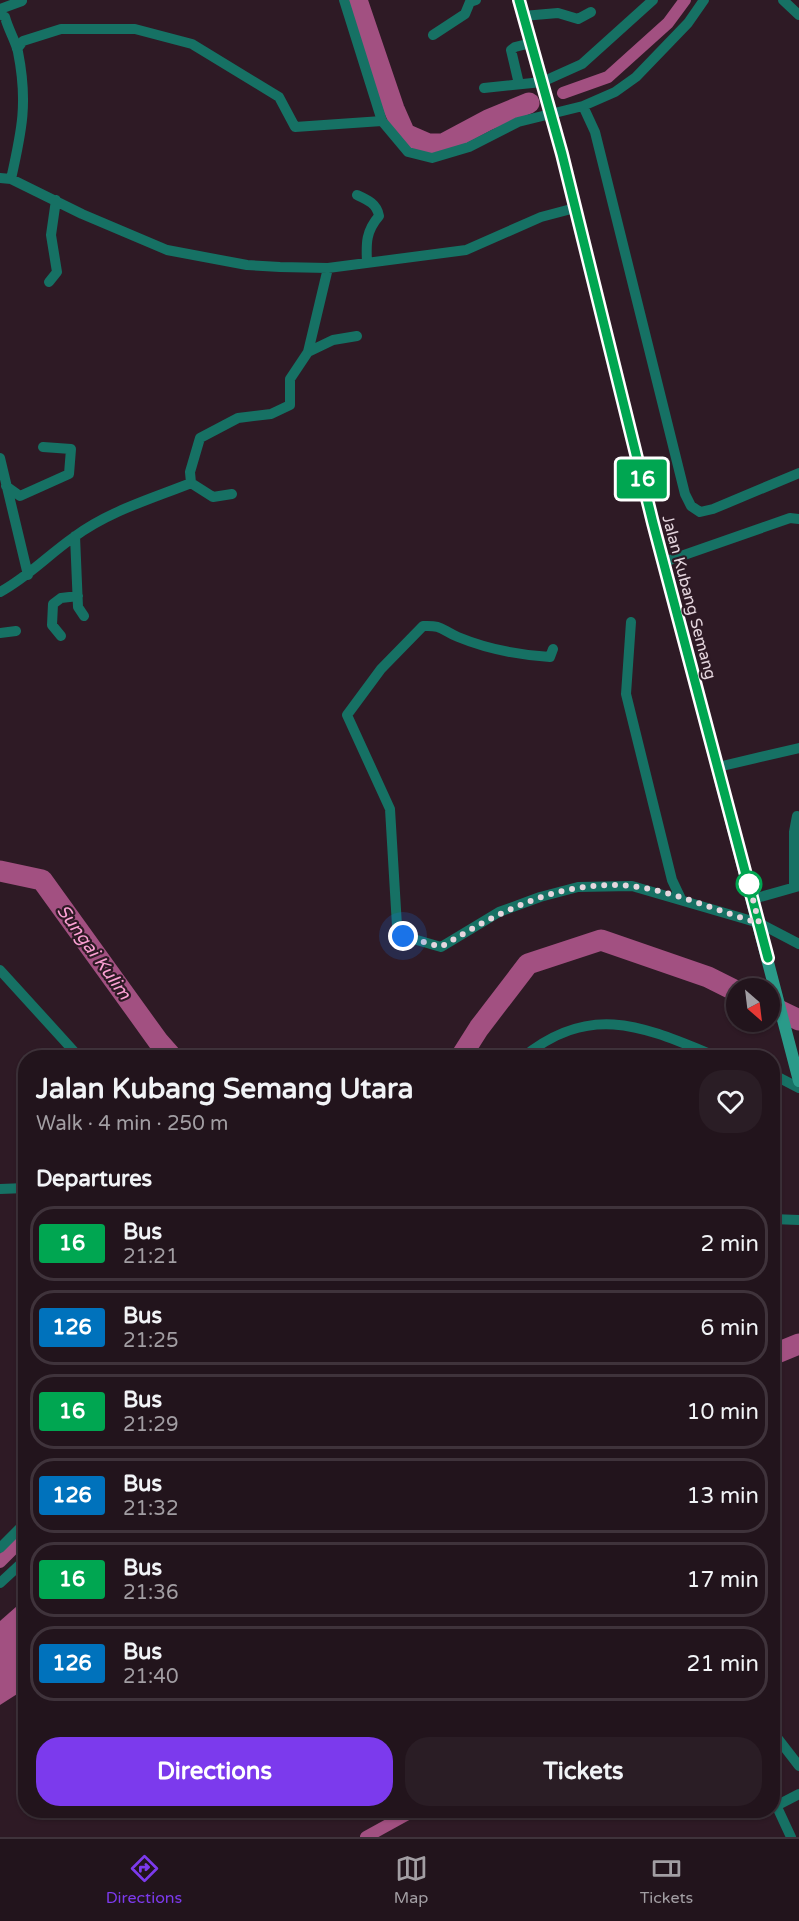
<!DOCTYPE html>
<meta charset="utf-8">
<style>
:root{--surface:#22141c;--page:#2a1d25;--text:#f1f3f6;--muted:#a29ea3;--line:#3f333b;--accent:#7c3aed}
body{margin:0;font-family:"Varela Round",sans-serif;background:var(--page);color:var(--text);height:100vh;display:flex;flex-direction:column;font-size:22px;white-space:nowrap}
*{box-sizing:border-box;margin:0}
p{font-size:20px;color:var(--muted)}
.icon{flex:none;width:33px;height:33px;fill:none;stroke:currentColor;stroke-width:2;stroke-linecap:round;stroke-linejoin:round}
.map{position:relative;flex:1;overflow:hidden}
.details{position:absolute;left:18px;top:1050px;width:762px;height:768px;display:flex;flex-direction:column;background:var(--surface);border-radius:24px;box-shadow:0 2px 4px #0004,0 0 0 2px var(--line)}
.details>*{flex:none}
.badge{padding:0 12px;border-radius:4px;font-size:21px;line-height:39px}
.needle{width:39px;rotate:152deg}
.fabs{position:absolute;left:726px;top:978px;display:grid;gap:12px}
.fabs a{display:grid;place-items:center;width:54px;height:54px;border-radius:50%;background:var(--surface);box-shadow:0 2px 4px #0004,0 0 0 2px var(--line);font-size:30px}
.you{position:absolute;width:30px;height:30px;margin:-15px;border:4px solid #fff;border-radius:50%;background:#1a73e8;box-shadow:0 0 0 9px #1a73e833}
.map>.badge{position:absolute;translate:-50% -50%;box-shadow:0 0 0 3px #fff}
h2{padding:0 18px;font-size:22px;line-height:54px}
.round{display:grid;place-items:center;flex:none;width:63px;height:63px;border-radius:24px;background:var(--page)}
.summary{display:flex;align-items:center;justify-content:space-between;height:102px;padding:0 18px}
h1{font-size:28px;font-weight:700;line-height:45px}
.primary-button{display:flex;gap:12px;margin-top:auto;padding:12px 18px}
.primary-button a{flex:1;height:69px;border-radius:24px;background:var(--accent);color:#fff;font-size:24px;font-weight:700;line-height:69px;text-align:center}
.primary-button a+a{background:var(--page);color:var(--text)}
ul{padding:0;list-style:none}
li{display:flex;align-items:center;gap:18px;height:75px;margin:0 12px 9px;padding:0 6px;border:3px solid var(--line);border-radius:24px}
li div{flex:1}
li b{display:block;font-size:22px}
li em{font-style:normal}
li .badge{min-width:66px;font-weight:700;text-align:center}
.dock{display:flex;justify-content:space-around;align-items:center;height:84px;border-top:2px solid var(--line);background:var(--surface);font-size:16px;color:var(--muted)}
.dock a{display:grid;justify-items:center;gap:3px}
.dock .active{color:var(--accent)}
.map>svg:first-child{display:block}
.water{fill:#a25081}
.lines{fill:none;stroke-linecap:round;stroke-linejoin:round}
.canal{stroke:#a25081;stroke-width:12}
.river{stroke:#a25081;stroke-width:21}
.street{stroke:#167164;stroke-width:10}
.secondary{stroke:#2a9a89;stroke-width:12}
.line-casing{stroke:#fff;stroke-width:14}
.line{stroke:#00a651;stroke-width:9}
.walk{stroke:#e5d6de;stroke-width:6;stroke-dasharray:0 10.8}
.stop-dot{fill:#fff;stroke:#00a651;stroke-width:3}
.labels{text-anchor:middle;stroke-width:4.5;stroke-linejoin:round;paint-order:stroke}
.street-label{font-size:16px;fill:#e5d6de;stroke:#2e1a25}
.water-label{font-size:18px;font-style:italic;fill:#fca1d4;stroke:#2e1a25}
</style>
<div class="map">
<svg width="799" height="1837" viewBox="0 0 799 1837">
<rect width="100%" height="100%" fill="#2e1a25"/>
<path class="water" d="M25 1599V1689L0 1705V1621Z"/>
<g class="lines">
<path class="canal" d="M563 93 608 77 668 23 685 0
M0 1562 26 1536
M366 1837 415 1810"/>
<path class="river" d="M357 0 394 109 405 134 428 144H443L488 120 529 103
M0 871 42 880 158 1041 173 1058
M770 1006 799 1020
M460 1058 479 1028 528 964 601 940 708 977 736 991
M772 1355 799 1344"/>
<path class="street" d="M344 0 382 121 408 152 432 158 469 147 518 122 583 106 615 92 636 77 688 23 704 0
M783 0 799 15
M0 9 22 1
M0 14 5 17C8 29 16 42 18 52 28 102 22 130 11 179
M523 16 558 13 578 19 591 12
M433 35 465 14 470 2 476 0
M17 49 23 41 61 29H135L192 44 279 97 295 127 382 121
M519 84 511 50 515 47 531 43
M484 88 542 82 582 64 653 0
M583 106 595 132 685 494 691 506 700 512 713 509 799 473
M0 178 11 179 82 214 167 250 247 265 280 267 328 268 466 250 541 217 575 208
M357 195C368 200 377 204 379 216 366 231 366 243 367 262
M49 282 57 272 51 235 56 200
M308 352 328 268
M0 458 28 575
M191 483 190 472 200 438 238 418 271 414 290 405V379L308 352 333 340 357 336
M6 486 20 496 69 474 71 449 43 447
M75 536 78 607 84 616
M664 562 790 518 799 519
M0 592C28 577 48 555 74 537 109 511 151 499 191 483L213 497 232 494
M631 622 626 694 672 880 681 899
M0 633 16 631
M61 636 52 625 53 604 61 598 78 596
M553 649 550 657C519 655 487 649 458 637 441 630 443 625 423 626L381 669 347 715 390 809 397 926 403 936 441 947 499 912 540 897 578 887 632 886 759 923 799 944
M718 767 799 748
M794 887V832L797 816
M753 899 799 886
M0 970 80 1058
M522 1058C593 1000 646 1028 720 1058
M772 1074 799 1088
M0 1189 26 1188
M772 1219 799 1220
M0 1548 26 1522
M0 1583 26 1559
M772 1731 799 1766
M777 1807 791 1837
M772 1808 799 1794
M726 1810 753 1813 761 1810"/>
<path class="secondary" d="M519 0 562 154 648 503 799 1081"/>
</g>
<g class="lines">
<defs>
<path id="line" d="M519 0 562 154 653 523 768 958"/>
</defs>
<use href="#line" class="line-casing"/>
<use href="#line" class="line"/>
<path class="walk" d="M403 936 441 947C499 912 560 879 631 886 672 890 719 912 759 923L749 884"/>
</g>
<circle class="stop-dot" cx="749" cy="884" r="12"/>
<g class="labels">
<g class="street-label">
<text transform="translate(690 597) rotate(75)" y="6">Jalan Kubang Semang</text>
</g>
<g class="water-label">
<text transform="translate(94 952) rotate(54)" y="6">Sungai Kulim</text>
</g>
</g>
</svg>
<div class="fabs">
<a><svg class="needle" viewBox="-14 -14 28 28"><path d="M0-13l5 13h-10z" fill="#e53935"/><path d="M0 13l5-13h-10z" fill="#a29ea3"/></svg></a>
</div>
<div class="you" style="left:403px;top:936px"></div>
<b class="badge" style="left:642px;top:479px;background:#00a651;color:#fff">16</b>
<section class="details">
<div class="summary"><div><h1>Jalan Kubang Semang Utara</h1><p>Walk · 4 min · 250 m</p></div><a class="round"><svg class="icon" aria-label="heart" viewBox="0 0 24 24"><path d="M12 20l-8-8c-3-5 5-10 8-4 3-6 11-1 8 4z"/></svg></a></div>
<h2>Departures</h2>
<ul>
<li><span class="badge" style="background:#00a651;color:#fff">16</span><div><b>Bus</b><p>21:21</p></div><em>2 min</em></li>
<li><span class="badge" style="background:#0072bc;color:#fff">126</span><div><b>Bus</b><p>21:25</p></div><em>6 min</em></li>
<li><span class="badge" style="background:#00a651;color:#fff">16</span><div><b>Bus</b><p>21:29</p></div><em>10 min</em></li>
<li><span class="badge" style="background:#0072bc;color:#fff">126</span><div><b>Bus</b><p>21:32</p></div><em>13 min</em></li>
<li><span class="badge" style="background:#00a651;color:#fff">16</span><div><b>Bus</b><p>21:36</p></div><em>17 min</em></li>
<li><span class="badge" style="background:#0072bc;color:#fff">126</span><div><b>Bus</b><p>21:40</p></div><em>21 min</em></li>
</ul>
<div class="primary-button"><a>Directions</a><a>Tickets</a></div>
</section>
</div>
<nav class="dock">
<a class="active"><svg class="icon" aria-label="directions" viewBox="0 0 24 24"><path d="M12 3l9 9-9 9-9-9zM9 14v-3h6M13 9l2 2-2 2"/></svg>Directions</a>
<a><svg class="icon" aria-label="map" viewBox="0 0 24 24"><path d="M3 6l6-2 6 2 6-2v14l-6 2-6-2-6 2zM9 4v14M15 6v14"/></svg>Map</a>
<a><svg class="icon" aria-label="tickets" viewBox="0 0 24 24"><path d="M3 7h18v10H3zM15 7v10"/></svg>Tickets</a>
</nav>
